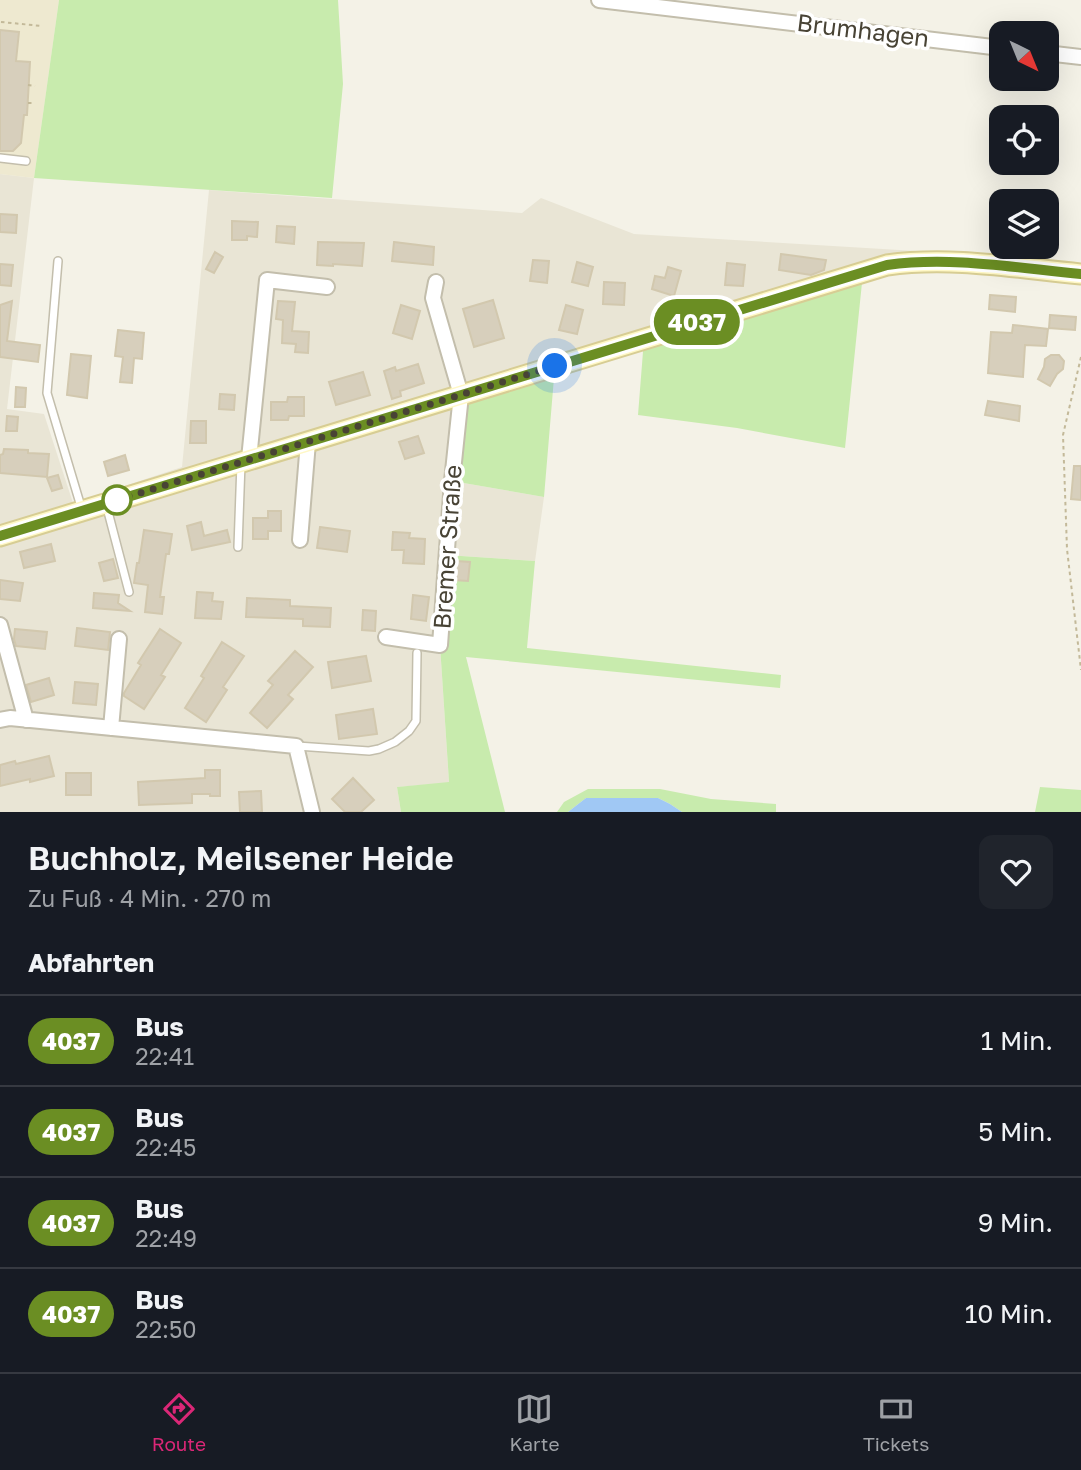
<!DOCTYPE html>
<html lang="de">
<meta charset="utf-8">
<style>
:root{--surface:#171b24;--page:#20242c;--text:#f1f3f6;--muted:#9ea1a6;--line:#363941;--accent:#db2777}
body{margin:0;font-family:"Golos Text",sans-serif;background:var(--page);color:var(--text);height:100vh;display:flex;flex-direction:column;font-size:26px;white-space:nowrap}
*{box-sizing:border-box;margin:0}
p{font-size:23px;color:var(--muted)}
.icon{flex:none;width:38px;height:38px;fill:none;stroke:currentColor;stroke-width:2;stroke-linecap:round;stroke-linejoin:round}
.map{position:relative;height:812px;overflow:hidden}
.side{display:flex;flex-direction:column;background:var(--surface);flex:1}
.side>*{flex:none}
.badge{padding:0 14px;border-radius:23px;font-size:24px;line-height:46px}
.needle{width:46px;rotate:137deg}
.controls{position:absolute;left:989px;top:21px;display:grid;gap:14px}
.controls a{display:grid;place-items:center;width:70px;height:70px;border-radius:14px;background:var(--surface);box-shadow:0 7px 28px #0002;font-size:35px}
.you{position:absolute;width:35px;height:35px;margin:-18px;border:5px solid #fff;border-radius:50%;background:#1a73e8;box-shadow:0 0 0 10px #1a73e833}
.map>.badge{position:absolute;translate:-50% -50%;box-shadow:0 0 0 4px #fff}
h2{padding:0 28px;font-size:26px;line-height:63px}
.round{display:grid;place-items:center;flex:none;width:74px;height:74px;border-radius:14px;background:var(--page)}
.overview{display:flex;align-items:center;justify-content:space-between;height:119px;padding:0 28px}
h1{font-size:33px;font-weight:600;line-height:52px}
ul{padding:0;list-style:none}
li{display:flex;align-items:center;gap:21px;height:91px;padding:0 28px;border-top:2px solid var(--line)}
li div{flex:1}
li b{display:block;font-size:26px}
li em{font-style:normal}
li .badge{min-width:77px;font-weight:700;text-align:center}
.dock{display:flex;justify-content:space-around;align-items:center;height:98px;border-top:2px solid var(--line);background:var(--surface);font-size:19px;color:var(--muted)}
.dock a{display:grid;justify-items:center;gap:4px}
.dock .active{color:var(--accent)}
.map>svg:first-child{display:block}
.residential{fill:#e9e5d5}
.education{fill:#eee9d0}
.green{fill:#c8ebad}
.water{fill:#a0c8f4}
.building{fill:#d7cfbc;stroke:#d2c8ae;stroke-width:2}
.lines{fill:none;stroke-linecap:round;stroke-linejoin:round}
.lane-casing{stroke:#c3beac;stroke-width:10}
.street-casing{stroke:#c3beac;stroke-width:18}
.secondary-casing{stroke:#d7cd94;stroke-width:23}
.path{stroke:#c3b999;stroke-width:2;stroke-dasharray:3.5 3.5;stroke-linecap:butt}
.lane{stroke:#fff;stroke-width:7}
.street{stroke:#fff;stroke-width:14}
.secondary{stroke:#fff8c6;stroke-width:19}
.line-casing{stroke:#fff;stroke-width:16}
.line{stroke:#6b8e23;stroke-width:10}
.walk{stroke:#484335;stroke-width:7;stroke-dasharray:0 12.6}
.stop-dot{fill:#fff;stroke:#6b8e23;stroke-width:3.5}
.labels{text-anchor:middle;stroke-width:7;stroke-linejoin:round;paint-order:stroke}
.street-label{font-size:24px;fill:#484335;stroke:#fff}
</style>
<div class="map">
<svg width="1081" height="812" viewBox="0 0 1081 812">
<rect width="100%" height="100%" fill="#f4f2e7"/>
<path class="residential" d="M0 174 34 178 7 409 44 414 73 503 182 467 209 190 522 213 541 198 634 234 916 251 917 261 462 395 452 481 544 497 535 561 447 555 440 645 449 783 397 787 401 812H0Z"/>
<path class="education" d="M0 0H59L34 178 0 174Z"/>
<path class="green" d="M59 0H338L343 84 332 198 34 178Z
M863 273 845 448 737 428 638 415 644 339Z
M555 366 544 497 452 481 461 395Z
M446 555 535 561 527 648 781 675 780 688 466 657 505 812H401L397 787 449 782 440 645Z
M1040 787 1081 790V812H1035Z
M588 789H660L711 799 776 804V812H682L670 804 658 798H586L568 812H557L564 802Z"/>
<path class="water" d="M586 798H658L670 804 682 812H568Z"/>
<path class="building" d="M0 30 19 32 16 61 30 62 27 115H24L21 143 13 151H0Z
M0 214 17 215 16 233 0 232Z
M232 221 258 222 257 237 247 236V240H232Z
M277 226 295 227 294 244 276 242Z
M318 242 364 243 362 266 333 264V266L317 265Z
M394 242 434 247 433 265 392 261Z
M215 252 223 257 214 273 206 269Z
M781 254 826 260 824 270 811 275 779 270Z
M533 260 549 261 547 283 530 281Z
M577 262 593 267 588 286 572 282Z
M727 263 745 265 743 286 725 285Z
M0 264 13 265 11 286 0 285Z
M668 267 681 271 674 296 652 289 655 276 665 278Z
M604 282 625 283 624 305 603 304Z
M990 295 1016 297 1015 312 989 309Z
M493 300 504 338 474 347 463 309Z
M12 301 7 341 40 345 38 362 0 357V305Z
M278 301 295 302 292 331 309 332 308 353 295 352 296 344 282 343 283 320 276 319Z
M401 305 420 311 412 339 393 333Z
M566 305 583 310 577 334 559 330Z
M1050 315 1076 317 1075 330 1049 328Z
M1013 325 1048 329 1046 346 1025 345 1023 377 988 373 991 332 1012 333Z
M118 330 144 333 142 359 134 358 132 383 120 382 123 357 115 356Z
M71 354 91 356 87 398 67 395Z
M1051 355H1059L1064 361 1063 369 1057 374 1050 386 1038 379 1044 367 1045 359Z
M418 364 424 383 400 391 401 396 392 399 384 371 395 367 396 371Z
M363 372 370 395 336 405 329 382Z
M16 387 26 388 25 407H15Z
M220 394 235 395 234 410 219 409Z
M288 397H304V416H289L288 420H271V402H287Z
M988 401 1020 406 1019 421 985 415Z
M7 416 18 417 17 431H6Z
M191 421H206V443H190Z
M418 436 424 453 405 459 399 442Z
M4 449 28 450V453L49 454 47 477 0 473V455L3 454Z
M125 455 129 470 108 476 104 462Z
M1074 466H1081V500L1071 499Z
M58 475 62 488 52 491 47 478Z
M268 511H281V531H268V539H253V518H268Z
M201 522 204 536 227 530 230 542 192 550 187 526Z
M320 527 350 531 347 552 317 548Z
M144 530 172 534 169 554H166L160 597H164L162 614 145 612 148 585 134 583 137 563H139Z
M393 532 410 533 409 538 425 539 424 564 403 563 404 550H392Z
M51 544 55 561 24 568 20 552Z
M113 559 118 578 104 581 99 563Z
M456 561 470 562 468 581 454 580Z
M0 580 23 583 20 601 0 599Z
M197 592 213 593 212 601 223 602 221 619 195 618Z
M94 593 119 595 118 603 130 611 93 608Z
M413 595 429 597 426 621 411 619Z
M247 598 290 600V606L331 608 330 627 303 626V619L246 617Z
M363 610 376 611 375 631 362 630Z
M77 628 110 632 108 650 75 646Z
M15 629 47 632 45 649 16 646 14 639Z
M160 629 181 643 161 675 165 677 144 709 124 696V693L141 665 138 663Z
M222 642 244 656 223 687 227 690 206 722 185 708 204 678 201 676Z
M295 651 313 667 288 695 293 699 267 728 250 713 273 685 268 681Z
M366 656 371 681 332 688 328 662Z
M49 678 54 695 31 702 26 685Z
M75 682 98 684 96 705 73 703Z
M373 709 377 734 339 739 336 715Z
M49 756 54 776 30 782V779L0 786V765L15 761 16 764Z
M205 770H220V796H210V794H192V803L139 805 138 782 205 778Z
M66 773H91V795H66Z
M353 778 374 800 361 812H345L332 799Z
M261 791 262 812H240L239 792Z"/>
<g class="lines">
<defs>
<path id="lane" d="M0 158 26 161
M58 261 47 393 82 510
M106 504 129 592
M238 547 241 463
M297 746 369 751 379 749 395 742 409 731 416 721 417 653"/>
<path id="street" d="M599 0 1001 48
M1046 53 1081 57
M249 459 267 280 327 287
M300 540 308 442
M0 625 26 720
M386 637 440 645 452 481 461 395 433 298 436 282
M0 720 10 718 296 746 312 812
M111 728 119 639"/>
<path id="secondary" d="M0 536 887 265C951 256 1017 268 1081 274"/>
</defs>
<use href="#lane" class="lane-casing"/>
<use href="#street" class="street-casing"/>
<use href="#secondary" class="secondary-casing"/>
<path class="path" d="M1 22 42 26
M28 85 35 86
M28 103H33
M1081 357 1063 435 1067 549 1081 670"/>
<use href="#lane" class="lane"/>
<use href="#street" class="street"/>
<use href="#secondary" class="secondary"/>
</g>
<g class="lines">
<defs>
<path id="line" d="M0 536 887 265C951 256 1017 268 1081 274"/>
</defs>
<use href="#line" class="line-casing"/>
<use href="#line" class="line"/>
<path class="walk" d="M117 500 555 366"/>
</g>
<circle class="stop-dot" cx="117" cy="500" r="14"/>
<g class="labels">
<g class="street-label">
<text transform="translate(863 31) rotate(7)" y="8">Brumhagen</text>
<text transform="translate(448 547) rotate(-86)" y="8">Bremer Straße</text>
</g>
</g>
</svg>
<div class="controls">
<a><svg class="needle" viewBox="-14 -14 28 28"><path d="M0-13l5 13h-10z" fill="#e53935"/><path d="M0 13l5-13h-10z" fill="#9ea1a6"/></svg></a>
<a><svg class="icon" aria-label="locate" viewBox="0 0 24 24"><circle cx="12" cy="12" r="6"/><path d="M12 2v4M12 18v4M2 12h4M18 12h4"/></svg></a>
<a><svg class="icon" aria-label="layers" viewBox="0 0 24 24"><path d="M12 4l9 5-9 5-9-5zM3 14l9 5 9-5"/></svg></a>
</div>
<div class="you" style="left:555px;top:366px"></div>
<b class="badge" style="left:697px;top:322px;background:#6b8e23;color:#fff">4037</b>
</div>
<section class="side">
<div class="overview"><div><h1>Buchholz, Meilsener Heide</h1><p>Zu Fuß · 4 Min. · 270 m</p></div><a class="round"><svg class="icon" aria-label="heart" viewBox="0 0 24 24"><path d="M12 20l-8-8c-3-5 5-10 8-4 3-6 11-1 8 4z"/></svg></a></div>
<h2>Abfahrten</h2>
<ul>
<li><span class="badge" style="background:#6b8e23;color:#fff">4037</span><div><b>Bus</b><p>22:41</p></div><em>1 Min.</em></li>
<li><span class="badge" style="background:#6b8e23;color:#fff">4037</span><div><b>Bus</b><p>22:45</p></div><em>5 Min.</em></li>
<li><span class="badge" style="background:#6b8e23;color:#fff">4037</span><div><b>Bus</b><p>22:49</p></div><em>9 Min.</em></li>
<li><span class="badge" style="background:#6b8e23;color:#fff">4037</span><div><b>Bus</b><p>22:50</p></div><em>10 Min.</em></li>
</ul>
</section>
<nav class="dock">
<a class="active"><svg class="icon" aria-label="directions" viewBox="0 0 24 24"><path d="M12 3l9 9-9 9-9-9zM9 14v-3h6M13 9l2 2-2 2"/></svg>Route</a>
<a><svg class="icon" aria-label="map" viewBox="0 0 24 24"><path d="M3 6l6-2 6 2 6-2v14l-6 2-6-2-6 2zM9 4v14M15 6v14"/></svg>Karte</a>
<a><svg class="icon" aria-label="tickets" viewBox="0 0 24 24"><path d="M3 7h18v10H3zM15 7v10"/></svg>Tickets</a>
</nav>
